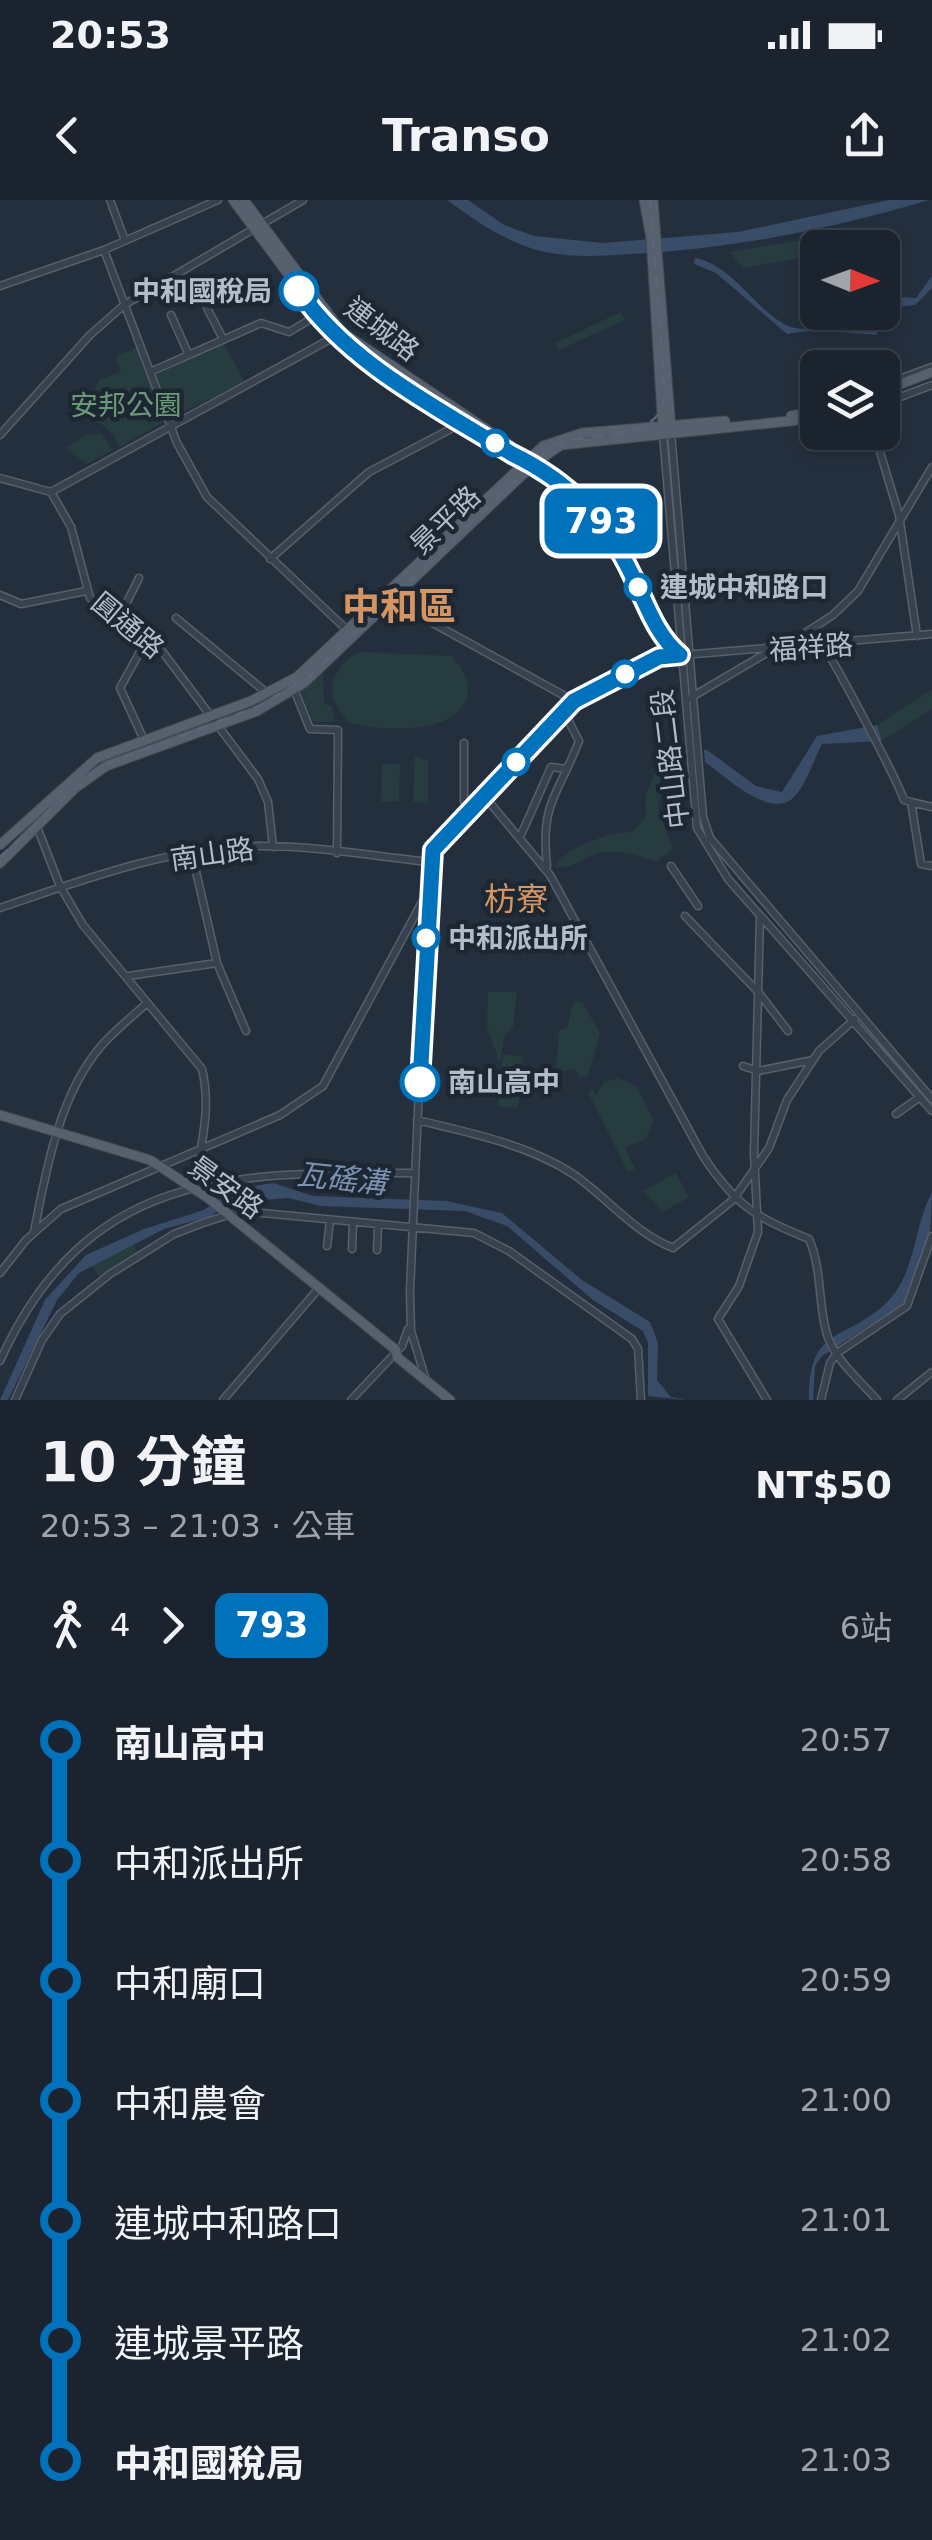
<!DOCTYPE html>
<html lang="zh-TW">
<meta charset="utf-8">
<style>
:root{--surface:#1b232e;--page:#242b36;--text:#f1f3f6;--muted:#a0a4aa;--line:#39404a}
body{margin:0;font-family:"DejaVu Sans","Noto Sans TC",sans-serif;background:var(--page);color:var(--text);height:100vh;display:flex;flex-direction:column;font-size:38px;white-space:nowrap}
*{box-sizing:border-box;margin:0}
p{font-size:32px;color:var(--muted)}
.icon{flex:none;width:55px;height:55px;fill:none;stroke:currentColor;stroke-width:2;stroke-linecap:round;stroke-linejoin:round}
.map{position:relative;height:1200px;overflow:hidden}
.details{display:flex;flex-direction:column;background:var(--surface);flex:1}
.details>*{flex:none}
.badge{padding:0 20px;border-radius:15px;font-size:35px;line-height:65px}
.needle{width:65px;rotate:91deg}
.buttons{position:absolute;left:800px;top:30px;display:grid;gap:20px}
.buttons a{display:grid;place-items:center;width:100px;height:100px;border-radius:15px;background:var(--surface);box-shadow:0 5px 15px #0003,0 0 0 2px var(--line);font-size:50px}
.map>.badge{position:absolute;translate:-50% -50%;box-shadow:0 0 0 5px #fff}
.legs{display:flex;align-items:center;gap:15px;height:110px;padding:0 40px;font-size:32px}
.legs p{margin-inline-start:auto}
.headline{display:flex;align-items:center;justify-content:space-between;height:170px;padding:0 40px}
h1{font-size:55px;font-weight:700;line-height:75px}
ul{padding:0 40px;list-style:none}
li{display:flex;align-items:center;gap:35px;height:120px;font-size:38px}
li i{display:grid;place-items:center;width:15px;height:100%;margin:0 12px;background:currentColor}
li i::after{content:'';width:25px;height:25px;margin:-12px;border:8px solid;border-radius:50%;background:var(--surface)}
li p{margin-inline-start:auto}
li:first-child i{background:linear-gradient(#0000 50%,currentColor 0)}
li:last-child i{background:linear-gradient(currentColor 50%,#0000 0)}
.status{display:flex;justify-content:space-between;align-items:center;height:70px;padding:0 50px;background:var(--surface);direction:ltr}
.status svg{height:28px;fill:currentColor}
header{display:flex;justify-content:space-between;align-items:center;height:130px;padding:0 40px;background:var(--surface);font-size:45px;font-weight:700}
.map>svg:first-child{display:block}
.green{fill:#263c3f}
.water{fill:#394c67}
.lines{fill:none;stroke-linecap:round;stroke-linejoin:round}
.minor-casing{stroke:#565f6c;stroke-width:9}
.major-casing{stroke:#414a57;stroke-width:11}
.minor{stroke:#38414e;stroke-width:6}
.major{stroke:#56606e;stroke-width:9}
.rail{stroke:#5a6575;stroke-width:2.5;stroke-dasharray:10 10;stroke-linecap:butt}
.line-1-casing{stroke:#fff;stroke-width:22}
.line-1{stroke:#0072bc;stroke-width:15}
.stop-1-dot{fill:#fff;stroke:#0072bc;stroke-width:5}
.labels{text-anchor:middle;stroke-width:9;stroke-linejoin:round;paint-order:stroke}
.stop-label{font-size:28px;font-weight:bold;fill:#b4bcc9;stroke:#1d2633;text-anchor:start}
.street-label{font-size:28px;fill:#b4bcc9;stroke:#1d2633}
.park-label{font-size:28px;fill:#6b9a76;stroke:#1d2633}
.water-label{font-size:30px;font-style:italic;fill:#7c92b1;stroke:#1d2633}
.quarter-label{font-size:32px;fill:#d59563;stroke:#1d2633}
.district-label{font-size:38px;font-weight:bold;fill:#d59563;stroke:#1d2633}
</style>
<div class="status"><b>20:53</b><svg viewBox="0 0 49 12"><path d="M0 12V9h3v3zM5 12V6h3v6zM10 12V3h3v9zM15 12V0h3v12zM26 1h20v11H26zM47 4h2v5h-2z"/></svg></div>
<header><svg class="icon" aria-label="back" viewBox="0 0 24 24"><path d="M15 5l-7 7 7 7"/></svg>Transo<svg class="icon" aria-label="share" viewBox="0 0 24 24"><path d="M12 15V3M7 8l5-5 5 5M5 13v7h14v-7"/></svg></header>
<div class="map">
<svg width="932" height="1200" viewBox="0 0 932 1200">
<rect width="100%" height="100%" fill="#242f3e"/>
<path class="green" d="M812 38 817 55 743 68 730 52Z
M621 112 625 120 559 150 555 143Z
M223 142 245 182 171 218 155 175Z
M137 147 165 221 120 247C112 228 93 215 74 219L66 201 95 189 99 180 121 171 116 157Z
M101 233 113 250 87 264 66 248 86 235Z
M359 452 451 456C463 468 472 482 466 499 454 535 382 531 350 523 324 499 327 468 359 452Z
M323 473 324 504 332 506 335 522H311L300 504 299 491Z
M932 489V509L882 541 877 525Z
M683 540 679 552 686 562 666 568 658 608 673 649 656 662C637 656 621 649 600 653 583 656 571 672 554 666 565 648 611 631 633 632L646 616 645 597 663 551 660 548Z
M415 556 428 561V603L413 602Z
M382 564H400L399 601 381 602Z
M488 792H517L513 827 504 836 500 864 487 827Z
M574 801 582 802 600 833 588 876 579 877 575 869 556 872 559 830 567 828Z
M503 854 523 857 518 908 498 906Z
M618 878 636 886 654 921 646 939 625 947 635 969 628 972 588 892 593 890 596 895 603 883Z
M676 973 689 997 663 1012 643 991Z
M133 1043 139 1055 100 1077 90 1064Z"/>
<path class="water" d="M447 0H468L504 25 534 36 603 43 738 32 889 0H929C831 29 732 49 630 54 600 56 570 58 540 51 504 41 476 21 447 0Z
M695 58C730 64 753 105 782 123 800 135 844 126 871 128L876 113 882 112 886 96 916 98 932 76V88L915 105 886 108 884 123 876 135 816 130 787 134 716 73 694 64Z
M877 525 882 541 822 544C814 559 805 588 792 599 767 618 723 574 705 562L704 550H707L756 586 782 592 817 536Z
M273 983 313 996 446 1001 502 1013 582 1080 650 1122 658 1143 657 1180 671 1197 686 1200 648 1196V1143L643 1131 593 1100 507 1026 465 1011 321 1006 288 998 224 1003 212 1016 164 1029 79 1073 57 1100 8 1200H0L45 1100 86 1055 144 1029 204 1010 234 989Z
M932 992 930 1039 909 1100 822 1156 815 1166 813 1200H809C808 1122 849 1143 890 1099 916 1070 914 1025 932 992Z"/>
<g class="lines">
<defs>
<path id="minor" d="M110 0 124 38
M218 0 104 50 177 243 207 297 348 431
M0 86 104 50
M207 108 223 139
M171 115 188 153
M150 172 261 123 289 132 316 116
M882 185 932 167
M882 204 932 185
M671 232 703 617 710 638 932 899
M874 232 899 315 917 436
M0 235 90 135 124 105 303 0
M663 235 697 628 728 679 932 911
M535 263C567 286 599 311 618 346 637 381 648 428 680 454
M0 278 51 292 71 327 90 398 128 421 162 451 258 579 268 602 273 647
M51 292 336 136
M270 359 369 272 462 223
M0 395 21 404 86 391
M391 400 574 501
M120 416 139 378
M176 418 268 494
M811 429C822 435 896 578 904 600L911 602 921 664 932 666
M782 448 833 415 858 391 932 267
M293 487 310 529 338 530 337 653
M690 498 770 451
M144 540 120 488 148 437
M464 543V601L468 612
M485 597 550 675 703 956C736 1006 755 1017 809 1039 822 1069 818 1101 826 1131 832 1157 860 1181 877 1200
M911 602 932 607
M37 627 60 686 83 725 202 869C212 910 200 948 194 989
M521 635 551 567 566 569
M192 654 217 763 246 831
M547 666C540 602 558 596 579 541L563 510
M671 666 698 706
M0 708C82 680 173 646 261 646 316 646 374 656 429 662
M685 716 759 793 788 831
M760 716 754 954 758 1032 739 1086 718 1119 767 1200
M128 776 217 763
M743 866 758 871 813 860
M896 914 920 897
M417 920C468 932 529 945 573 974 608 998 633 1032 673 1048L733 1000 769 948 787 900 819 851 855 819
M34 1032C46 971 59 894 102 845 115 830 132 817 147 803
M327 1046 330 1021
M352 1049 353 1024
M377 1050 378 1026
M0 1073 26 1040 61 1009 280 915 323 886 428 691
M0 1161C87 969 232 972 415 973
M425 1177 411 1131 410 1091 429 662 440 640 574 501 659 457 932 434
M15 1200 42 1140 60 1114 110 1074 174 1034 203 1023 241 1011 474 1033 509 1051 632 1139 638 1149 641 1200
M223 1200 319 1088
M351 1200 402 1146 408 1129
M821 1200 830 1163 837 1153 907 1106 932 1036
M897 1200 932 1172"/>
<path id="major" d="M233 0 335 137 518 257 528 258
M244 0 342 132 526 256
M644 0 651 38 663 230
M653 0 671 229
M882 191 932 172
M791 216 818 211
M0 645 97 558 251 501 297 477 543 246 582 233 725 221
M0 663 75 588 106 566 257 511 304 483 535 263 561 245 818 218
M0 915 150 960 208 998 396 1150 397 1157 450 1200"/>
</defs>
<use href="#minor" class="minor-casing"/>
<use href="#major" class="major-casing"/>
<use href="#minor" class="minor"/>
<use href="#major" class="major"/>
<path class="rail" d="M0 657 99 567 259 506 311 475 550 248C586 227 659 249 665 194L650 0"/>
</g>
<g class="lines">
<defs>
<path id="line-1" d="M299 91C349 164 438 208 512 254 568 281 606 319 633 377 647 405 656 435 680 455L659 457 574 501 433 650 420 882"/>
</defs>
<use href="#line-1" class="line-1-casing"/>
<use href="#line-1" class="line-1"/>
</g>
<g class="stop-1-dot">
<circle cx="299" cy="91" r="18"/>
<circle cx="495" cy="243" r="12"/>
<circle cx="638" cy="387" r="12"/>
<circle cx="625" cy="474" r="12"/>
<circle cx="516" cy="562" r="12"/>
<circle cx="426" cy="738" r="12"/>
<circle cx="420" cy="882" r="18"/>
</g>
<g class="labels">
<g class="stop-label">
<text x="272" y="101" text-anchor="end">中和國稅局</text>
<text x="660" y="397">連城中和路口</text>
<text x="448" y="748">中和派出所</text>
<text x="448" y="892">南山高中</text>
</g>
<g class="street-label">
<text transform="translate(382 129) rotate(37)" y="10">連城路</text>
<text transform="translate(445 320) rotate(-44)" y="10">景平路</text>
<text transform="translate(128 425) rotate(40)" y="10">圓通路</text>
<text transform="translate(811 447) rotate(-4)" y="10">福祥路</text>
<text transform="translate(670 559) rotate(-97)" y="10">中山路二段</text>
<text transform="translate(212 654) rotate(-8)" y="10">南山路</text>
<text transform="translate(226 987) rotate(36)" y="10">景安路</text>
</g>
<g class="park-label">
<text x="126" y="215">安邦公園</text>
</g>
<g class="water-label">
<text transform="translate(342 979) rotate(6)" y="10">瓦磘溝</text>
</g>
<g class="quarter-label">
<text x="516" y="710">枋寮</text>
</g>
<g class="district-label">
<text x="399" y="420">中和區</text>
</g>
</g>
</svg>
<div class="buttons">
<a><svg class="needle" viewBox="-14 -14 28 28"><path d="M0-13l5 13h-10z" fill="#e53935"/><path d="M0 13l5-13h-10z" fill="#a0a4aa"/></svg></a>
<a><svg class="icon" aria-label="layers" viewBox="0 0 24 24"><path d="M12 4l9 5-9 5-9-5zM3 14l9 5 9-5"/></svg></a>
</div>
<b class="badge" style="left:601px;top:321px;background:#0072bc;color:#fff">793</b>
</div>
<section class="details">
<div class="headline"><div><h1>10 分鐘</h1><p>20:53 – 21:03 · 公車</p></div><b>NT$50</b></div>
<div class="legs"><svg class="icon" aria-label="walk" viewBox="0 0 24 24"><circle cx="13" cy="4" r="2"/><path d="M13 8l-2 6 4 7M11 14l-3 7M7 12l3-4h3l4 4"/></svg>4<svg class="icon" aria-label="forward" viewBox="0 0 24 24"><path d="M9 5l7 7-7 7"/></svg><b class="badge" style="background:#0072bc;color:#fff">793</b><p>6站</p></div>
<ul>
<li><i style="color:#0072bc"></i><b>南山高中</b><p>20:57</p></li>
<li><i style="color:#0072bc"></i><span>中和派出所</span><p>20:58</p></li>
<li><i style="color:#0072bc"></i><span>中和廟口</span><p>20:59</p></li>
<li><i style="color:#0072bc"></i><span>中和農會</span><p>21:00</p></li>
<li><i style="color:#0072bc"></i><span>連城中和路口</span><p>21:01</p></li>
<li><i style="color:#0072bc"></i><span>連城景平路</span><p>21:02</p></li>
<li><i style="color:#0072bc"></i><b>中和國稅局</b><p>21:03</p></li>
</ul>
</section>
